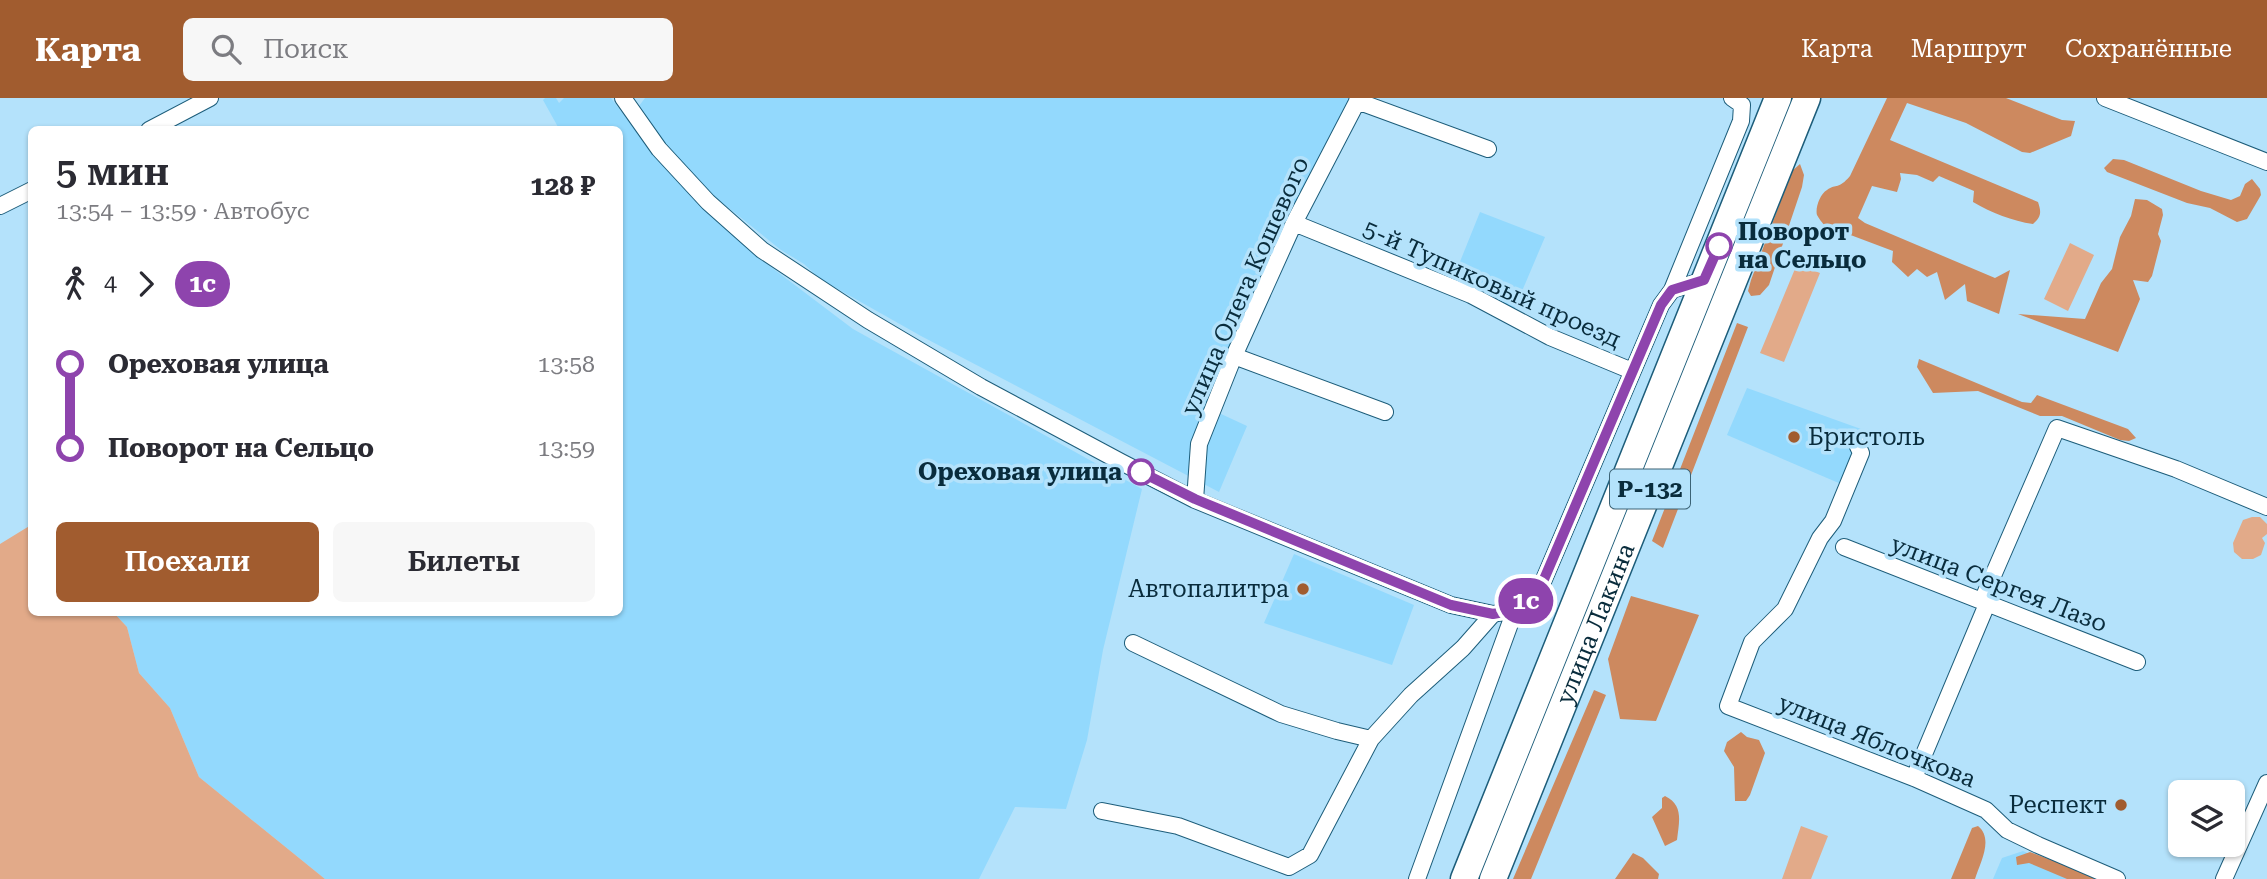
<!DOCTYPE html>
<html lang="ru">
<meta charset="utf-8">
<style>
:root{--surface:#fff;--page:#f7f7f7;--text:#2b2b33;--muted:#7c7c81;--accent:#a15c2f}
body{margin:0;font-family:"Roboto Serif",serif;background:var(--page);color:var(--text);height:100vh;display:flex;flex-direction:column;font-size:26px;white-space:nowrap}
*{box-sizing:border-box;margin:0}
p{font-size:23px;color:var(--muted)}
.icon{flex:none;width:38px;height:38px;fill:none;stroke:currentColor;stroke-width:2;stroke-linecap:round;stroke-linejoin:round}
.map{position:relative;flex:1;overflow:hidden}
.panel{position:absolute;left:28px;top:28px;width:595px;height:490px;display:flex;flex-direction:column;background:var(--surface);border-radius:10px;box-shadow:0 2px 5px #0004}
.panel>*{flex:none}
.badge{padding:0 14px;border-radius:23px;font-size:24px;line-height:46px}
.buttons{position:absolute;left:2168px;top:682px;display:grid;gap:14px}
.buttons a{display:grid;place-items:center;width:77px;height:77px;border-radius:10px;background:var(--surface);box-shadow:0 2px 5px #0004;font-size:35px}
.map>.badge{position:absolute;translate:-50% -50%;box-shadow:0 0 0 4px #fff}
.legs{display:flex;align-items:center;gap:10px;height:77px;padding:0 28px;font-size:23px}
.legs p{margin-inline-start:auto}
.head{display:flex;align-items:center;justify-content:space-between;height:119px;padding:0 28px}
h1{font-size:38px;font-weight:600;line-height:52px}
.button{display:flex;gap:14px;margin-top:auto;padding:14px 28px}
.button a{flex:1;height:80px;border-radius:10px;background:var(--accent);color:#fff;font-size:28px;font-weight:600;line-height:80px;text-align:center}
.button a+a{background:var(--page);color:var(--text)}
ul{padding:0 28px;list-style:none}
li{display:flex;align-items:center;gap:24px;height:84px;font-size:26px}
li i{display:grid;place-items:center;width:10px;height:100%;margin:0 9px;background:currentColor}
li i::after{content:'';width:18px;height:18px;margin:-9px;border:5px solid;border-radius:50%;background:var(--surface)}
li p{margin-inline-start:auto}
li:first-child i{background:linear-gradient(#0000 50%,currentColor 0)}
li:last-child i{background:linear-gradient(currentColor 50%,#0000 0)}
header{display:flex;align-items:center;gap:42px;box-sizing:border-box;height:98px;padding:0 35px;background:var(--accent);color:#fff}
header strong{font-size:33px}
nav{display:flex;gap:38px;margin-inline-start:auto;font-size:24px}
.search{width:490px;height:63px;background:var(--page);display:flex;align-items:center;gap:18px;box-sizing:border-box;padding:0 24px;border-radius:10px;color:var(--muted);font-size:26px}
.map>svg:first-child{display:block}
.built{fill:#93d9fd}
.green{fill:#e2aa89}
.forest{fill:#cd895f}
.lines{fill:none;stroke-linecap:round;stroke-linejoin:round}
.minor-casing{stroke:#1d5d7a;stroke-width:18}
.trunk-casing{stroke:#1d5d7a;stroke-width:29}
.minor{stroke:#fff;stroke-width:16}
.trunk{stroke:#fff;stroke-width:26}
.line-1-casing{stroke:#fff;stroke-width:16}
.line-1{stroke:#8e44ad;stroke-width:10}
.stop-1-dot{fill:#fff;stroke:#8e44ad;stroke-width:3.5}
.poi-dot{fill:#a15c2f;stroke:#b4e2fb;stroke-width:2.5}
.labels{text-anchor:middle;stroke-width:7;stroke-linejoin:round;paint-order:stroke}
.shield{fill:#b4e2fb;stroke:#3c6375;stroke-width:2}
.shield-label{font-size:23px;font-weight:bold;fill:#092c3c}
.stop-label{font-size:24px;font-weight:bold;fill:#092c3c;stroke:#b4e2fb;text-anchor:start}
.street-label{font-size:24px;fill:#092c3c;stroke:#b4e2fb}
.poi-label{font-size:24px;fill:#092c3c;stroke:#b4e2fb;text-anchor:end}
</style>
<header>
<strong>Карта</strong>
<div class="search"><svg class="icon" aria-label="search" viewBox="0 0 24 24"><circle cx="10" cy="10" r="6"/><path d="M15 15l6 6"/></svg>Поиск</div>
<nav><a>Карта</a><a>Маршрут</a><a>Сохранённые</a></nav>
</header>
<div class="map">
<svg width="2267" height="781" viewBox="0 0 2267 781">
<rect width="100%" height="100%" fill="#b4e2fb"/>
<path class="built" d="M545 0H556L559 5 564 0H611L633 29 755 157 853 231 1142 391 1103 552 1087 642 1066 711 1015 709 979 781H325L199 679 170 610 139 575 127 529 114 515 620 514V32L553 31 558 29 543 2Z
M645 0H1364L1237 265 1219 315 1247 328 1219 394 921 238 820 181 804 166 781 152 710 95 636 12Z
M1480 114 1545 139 1514 212 1451 186Z
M1747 290 1861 331 1841 386 1727 337Z
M1294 456 1414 507 1392 567 1264 525Z
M2023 753 2087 781H1993L2002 760Z"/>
<path class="green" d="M2070 145 2094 157 2068 213 2044 201Z
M1797 166 1820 175 1784 264 1760 255Z
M2252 419H2260L2267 426V436L2262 440 2265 445 2261 457 2253 461H2242L2234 454 2233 445 2243 422Z
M31 427 32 514 114 515 127 529 139 575 170 610 199 679 325 781H0V446Z
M1801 728 1828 738 1811 781H1782Z"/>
<path class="forest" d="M1887 0H2006L2062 22 2075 23 2071 38 2030 55 2022 54 1966 25 1907 5 1890 42 2038 104C2041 113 2042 119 2033 126 2012 123 1992 115 1973 104L1974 93 1939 78 1933 84 1917 77 1900 75 1901 81 1897 94 1872 88 1858 120 1865 125 1995 180 2010 172 1999 216 1967 203 1965 186 1945 202 1937 174 1927 179 1917 171 1908 179 1892 164 1893 153 1824 127C1822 124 1819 121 1817 117 1815 110 1820 96 1827 92 1837 85 1838 92 1850 78Z
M2113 61 2124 62 2201 93 2231 102 2240 98 2245 86 2252 81 2260 91 2261 97 2247 121 2237 124 2210 110 2187 105 2107 74 2104 70Z
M1800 66 1804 77 1802 89 1769 187 1760 197 1751 198 1748 193 1751 182 1792 73Z
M2135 101 2147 102 2162 111 2163 117 2158 136 2161 143 2152 178 2148 184 2133 182 2140 201 2118 254 2018 216 2085 221 2101 185 2112 171 2120 139 2131 118Z
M1737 225 1748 229 1663 450 1652 443Z
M1919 261 2022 304 2031 305 2037 297 2128 331 2136 340 2129 343 2120 342 2062 318H2040L1978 293 1933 295 1917 269Z
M1631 498 1699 517 1656 623 1620 621 1608 561Z
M1594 592 1606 597 1531 781H1513Z
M1741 634 1747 639 1759 642 1765 655 1750 697 1746 703H1735L1734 669 1724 653 1727 644Z
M1665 698C1684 707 1679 724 1677 742L1665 748 1652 719 1662 710V700Z
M1978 728C1994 741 1980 765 1975 781H1951L1972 730Z
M2030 754 2102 781H2067L2029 765 2017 767 2016 759Z
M1633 755 1643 760 1659 776 1658 781H1615Z"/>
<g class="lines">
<defs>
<path id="minor" d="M623 0 659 51 708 104 762 152 868 222 981 289 1121 364 1195 402 1451 507 1493 516 1515 512 1539 493 1661 207 1672 192 1704 182
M2105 0 2267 64
M1357 3 1488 51
M149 32 210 0
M0 108 32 92
M1294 125 1471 197 1550 239 1632 273
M1672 192 1741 23 1742 7 1732 0
M1234 258 1385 314
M1855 342 1861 355 1833 423 1820 440 1785 511 1752 544 1728 608 1914 680 1986 712 2007 732 2038 747 2117 781
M1195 402 1199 346 1234 258 1294 125 1359 0
M1844 449 2137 564
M1982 503 2057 330 2176 371 2267 409
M1133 545 1281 616 1337 633 1371 641 1411 597 1463 550 1493 516
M1914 680 1987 506
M1102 713 1178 728 1289 769 1310 757 1371 641
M1417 781 1515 512
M2224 781 2267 685"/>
<g id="trunk">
<path d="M1464 781 1778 0"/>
<path id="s1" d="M1493 781 1807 0"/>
</g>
</defs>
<use href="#minor" class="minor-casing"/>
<use href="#trunk" class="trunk-casing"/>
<use href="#minor" class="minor"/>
<use href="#trunk" class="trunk"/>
</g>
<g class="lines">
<defs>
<path id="line-1" d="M1141 374 1195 401 1451 507 1493 516 1515 512 1539 493 1661 207 1672 192 1704 182 1719 148"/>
</defs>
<use href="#line-1" class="line-1-casing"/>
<use href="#line-1" class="line-1"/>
</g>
<g class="stop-1-dot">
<circle cx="1719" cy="148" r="12"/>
<circle cx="1141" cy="374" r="12"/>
</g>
<g class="poi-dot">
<circle cx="1794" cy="339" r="7"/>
<circle cx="1303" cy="491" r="7"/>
<circle cx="2121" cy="707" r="7"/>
</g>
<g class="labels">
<rect class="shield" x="1610" y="371.5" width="80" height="39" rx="5"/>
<g class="shield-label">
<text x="1650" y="399">Р-132</text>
</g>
<g class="stop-label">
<text x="1738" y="142">Поворот<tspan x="1738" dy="28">на Сельцо</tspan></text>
<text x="1122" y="382" text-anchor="end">Ореховая улица</text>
</g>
<g class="street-label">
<text transform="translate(1492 186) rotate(24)" y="8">5-й Тупиковый проезд</text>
<text transform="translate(1245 188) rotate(-66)" y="8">улица Олега Кошевого</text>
<text transform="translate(1999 486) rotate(21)" y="8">улица Сергея Лазо</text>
<text dy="8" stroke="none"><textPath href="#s1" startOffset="275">улица Лакина</textPath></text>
<text transform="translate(1877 643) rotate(22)" y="8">улица Яблочкова</text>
</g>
<g class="poi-label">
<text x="1808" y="347" text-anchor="start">Бристоль</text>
<text x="1289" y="499">Автопалитра</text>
<text x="2107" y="715">Респект</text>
</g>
</g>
</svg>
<div class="buttons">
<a><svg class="icon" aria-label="layers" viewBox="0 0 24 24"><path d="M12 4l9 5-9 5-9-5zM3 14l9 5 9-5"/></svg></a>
</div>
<b class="badge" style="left:1526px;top:503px;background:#8e44ad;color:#fff">1с</b>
<section class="panel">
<div class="head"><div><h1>5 мин</h1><p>13:54 – 13:59 · Автобус</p></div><b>128 ₽</b></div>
<div class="legs"><svg class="icon" aria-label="walk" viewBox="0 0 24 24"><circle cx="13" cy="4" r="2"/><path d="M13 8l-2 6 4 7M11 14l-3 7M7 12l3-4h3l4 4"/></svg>4<svg class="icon" aria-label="forward" viewBox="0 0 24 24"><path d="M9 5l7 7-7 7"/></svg><b class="badge" style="background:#8e44ad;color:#fff">1с</b></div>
<ul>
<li><i style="color:#8e44ad"></i><b>Ореховая улица</b><p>13:58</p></li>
<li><i style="color:#8e44ad"></i><b>Поворот на Сельцо</b><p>13:59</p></li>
</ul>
<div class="button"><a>Поехали</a><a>Билеты</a></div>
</section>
</div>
